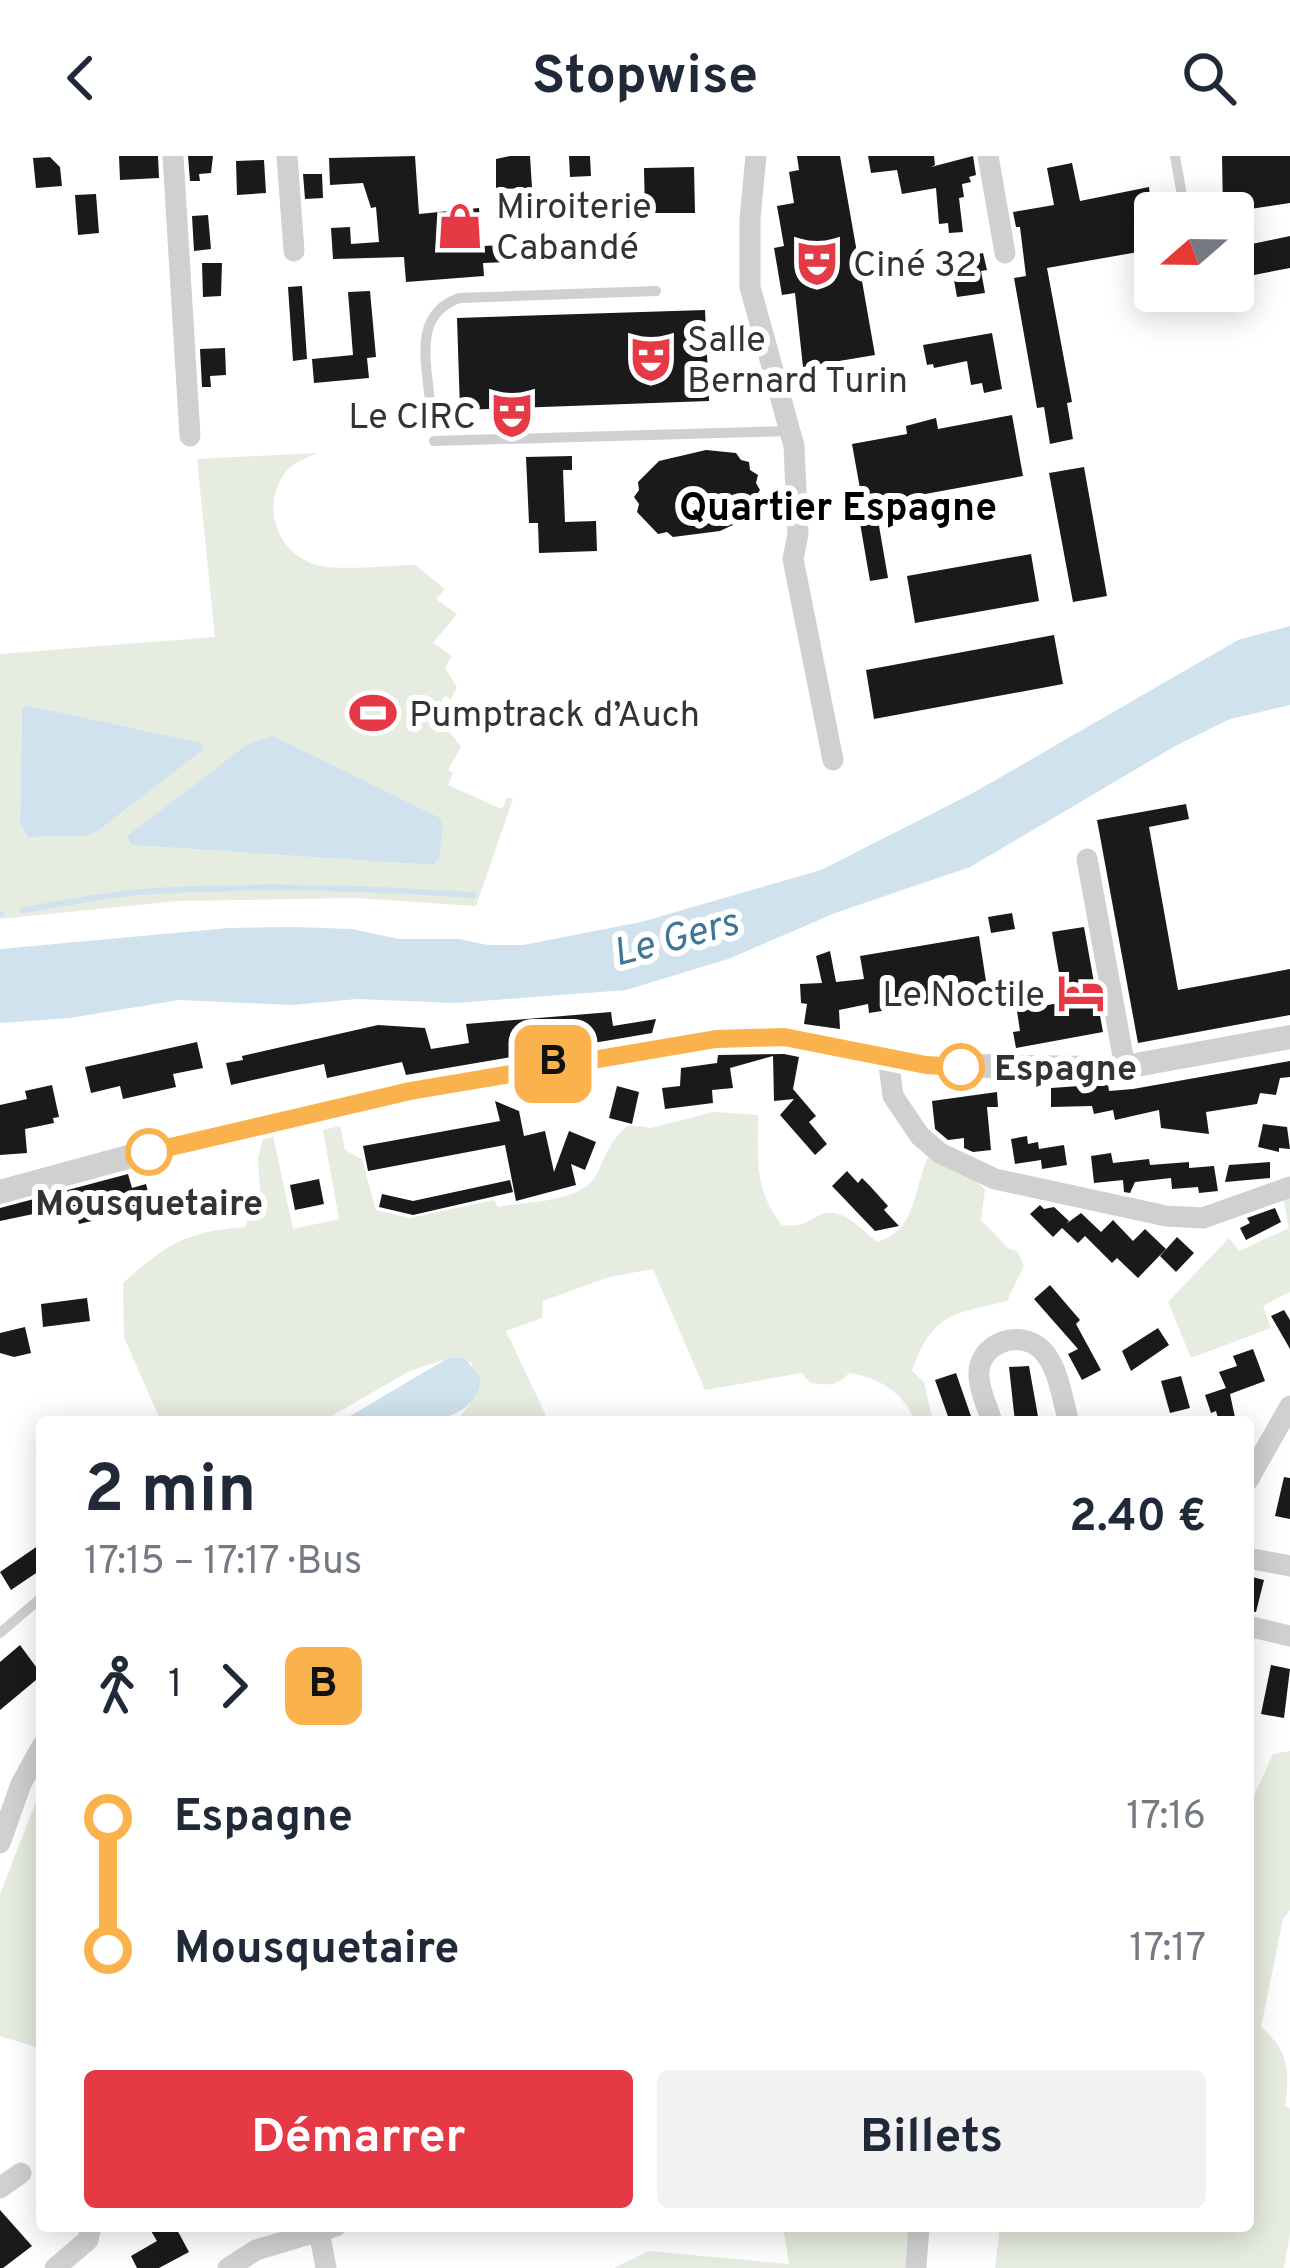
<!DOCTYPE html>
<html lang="fr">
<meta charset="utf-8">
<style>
:root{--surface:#fff;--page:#f2f2f3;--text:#1f2937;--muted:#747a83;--accent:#e63946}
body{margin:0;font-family:Overpass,sans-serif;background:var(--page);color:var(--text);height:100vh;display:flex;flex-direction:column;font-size:45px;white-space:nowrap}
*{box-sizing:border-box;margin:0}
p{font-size:39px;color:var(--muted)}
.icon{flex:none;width:66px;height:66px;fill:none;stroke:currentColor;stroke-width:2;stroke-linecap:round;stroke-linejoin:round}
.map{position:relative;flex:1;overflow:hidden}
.drawer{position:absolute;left:36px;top:1260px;width:1218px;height:816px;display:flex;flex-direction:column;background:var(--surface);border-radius:12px;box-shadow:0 6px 30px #0003}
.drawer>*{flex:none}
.badge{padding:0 24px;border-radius:18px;font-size:42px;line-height:78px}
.needle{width:78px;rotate:250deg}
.buttons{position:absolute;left:1134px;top:36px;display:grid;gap:24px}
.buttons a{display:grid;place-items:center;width:120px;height:120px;border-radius:12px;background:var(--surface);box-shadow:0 6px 30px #0003;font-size:60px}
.map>.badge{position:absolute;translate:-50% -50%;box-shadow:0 0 0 6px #fff}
.legs{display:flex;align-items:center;gap:18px;height:132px;padding:0 48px;font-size:39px}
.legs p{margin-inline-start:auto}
.headline{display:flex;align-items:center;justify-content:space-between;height:204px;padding:0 48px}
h1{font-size:66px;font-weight:700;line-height:90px}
.cta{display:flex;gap:24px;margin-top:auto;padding:24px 48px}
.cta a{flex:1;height:138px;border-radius:12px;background:var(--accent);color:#fff;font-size:48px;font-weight:700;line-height:138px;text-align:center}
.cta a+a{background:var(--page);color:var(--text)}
ul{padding:0 48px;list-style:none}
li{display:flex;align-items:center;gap:42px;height:132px;font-size:45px}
li i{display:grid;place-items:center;width:18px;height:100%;margin:0 15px;background:currentColor}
li i::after{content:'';width:30px;height:30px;margin:-15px;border:9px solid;border-radius:50%;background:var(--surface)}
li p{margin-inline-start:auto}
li:first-child i{background:linear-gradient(#0000 50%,currentColor 0)}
li:last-child i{background:linear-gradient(currentColor 50%,#0000 0)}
header{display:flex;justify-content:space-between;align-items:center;height:156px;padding:0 48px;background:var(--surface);font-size:54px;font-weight:700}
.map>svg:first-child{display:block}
.green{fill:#e6ecdf;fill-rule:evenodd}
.water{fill:#cfe2ee}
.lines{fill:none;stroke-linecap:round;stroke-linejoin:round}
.stream{stroke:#cfe2ee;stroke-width:6}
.building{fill:#1a1a1a}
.service{stroke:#d0d0d0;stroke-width:10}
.minor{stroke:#d0d0d0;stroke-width:21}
.tertiary{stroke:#d0d0d0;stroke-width:24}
.line-1-casing{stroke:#fff;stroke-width:27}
.line-1{stroke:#fab24c;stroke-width:18}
.stop-1-dot{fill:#fff;stroke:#fab24c;stroke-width:6}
.labels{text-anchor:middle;stroke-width:12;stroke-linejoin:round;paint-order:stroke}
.poi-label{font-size:36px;fill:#333;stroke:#fff;text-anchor:start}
.stop-label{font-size:36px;font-weight:bold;fill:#333;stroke:#fff;text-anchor:start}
.neighbourhood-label{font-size:39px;font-weight:bold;fill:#000;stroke:#fff}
.water-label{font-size:39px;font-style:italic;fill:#3f7597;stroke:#fff}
</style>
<header><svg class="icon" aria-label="back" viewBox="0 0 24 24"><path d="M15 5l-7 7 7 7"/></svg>Stopwise<svg class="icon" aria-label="search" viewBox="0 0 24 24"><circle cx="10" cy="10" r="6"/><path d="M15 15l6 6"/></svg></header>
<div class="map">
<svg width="1290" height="2112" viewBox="0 0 1290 2112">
<rect width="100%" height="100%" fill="#fff"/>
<path class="green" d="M317 297C305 302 293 307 285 317 261 349 276 394 313 408 337 416 388 409 415 409L445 433 436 443 457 458 433 487 452 500 445 512 457 531 451 543 445 540 438 551 451 560 446 571 461 591 448 614 453 617 448 629 502 653 507 641 513 643 476 750 355 742 177 745 0 763V498L215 481 197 303ZM25 549 203 587 204 593 98 675 86 680 29 681 20 666 22 553ZM443 671 439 702 432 709 131 689 127 681Z
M713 956 758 959C758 1001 754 1035 782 1069 799 1071 804 1068 818 1060 841 1048 860 1073 877 1086 918 1074 913 1032 929 999L972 1020 985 1034 981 1064 1008 1092 1018 1096 1024 1110 1007 1145C951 1159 933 1156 912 1215L924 1226 933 1266H915C905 1237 878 1221 849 1217 837 1231 827 1229 810 1227L802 1217 705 1234 653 1113 609 1121 543 1145 542 1162 506 1175 549 1266H456L476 1240 472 1207 449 1202 410 1215 321 1266H161L124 1181 123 1127C166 1089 186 1075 245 1071L260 1033 258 1003 263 982 273 979 293 1073 339 1063 323 974 340 970 345 994 362 1003 376 1054 410 1062 494 1044 498 1051C528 1045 582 1047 597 1018 607 997 610 984 629 969L651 972Z
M1290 1040V1136L1263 1150 1271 1172 1191 1202 1168 1146 1229 1082 1239 1095 1289 1072 1283 1042Z
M1290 1595V1754L1283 1763 1261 1871C1289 1895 1290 1914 1285 1950L1290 1952V2077L1284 2112H995L1000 2070H1248V1653L1273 1598Z
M42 1630V1893L0 1880V1738Z
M783 2070H909L908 2112H614L649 2095 789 2108Z"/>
<path class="water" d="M1290 470V549L1230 563 1177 589 970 711 835 757 728 803 626 834 456 847 357 843 292 849 179 844 70 862 0 867V793L229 772 293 771 352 773 399 783H459L488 789H523L641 766 821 714 973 637 1238 484Z
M25 549 203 587 204 593 98 675 86 680 28 681 20 666 22 553Z
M273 580 440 662 443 671 439 703 432 709 131 689 127 680 248 588Z
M448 1202H464L480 1220C482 1279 379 1266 340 1266Z"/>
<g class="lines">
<path class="stream" d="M23 754C62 748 102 739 141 736 251 728 363 732 473 739
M0 758H1"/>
</g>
<path class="building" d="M119 0H158L159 22 120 24Z
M188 0H213L211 17 199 18 200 25H190Z
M415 0 419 58 479 52 482 90 507 89 508 106 483 107 484 120 406 126 404 101 333 103 331 72 350 71 351 88 379 86 376 51 371 52 363 27 330 29 329 2Z
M510 0H530L532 32 496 33V3Z
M569 0H590L591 20 570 21Z
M797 0H840L875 199 803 211 795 137 782 139 774 92 784 90 777 50 794 47 789 16 799 14Z
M868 0H934L935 9 931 11 973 0 976 19 969 21 971 26 962 28 964 41 959 42 963 76 949 77 948 67 939 68 936 32 902 38 897 14 871 17Z
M1222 0H1290V47L1223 57Z
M50 1 60 11 62 30 36 32 33 2Z
M264 4 266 37 237 39 236 5Z
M1072 7 1080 45 1149 31 1155 93 1047 112 1072 246 1067 247 1073 283 1050 288 1044 251 1037 252 1014 122 1026 120 1020 71H1016L1013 56 1054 49 1047 12Z
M694 11 695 57H645L644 12Z
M303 18H322L323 42 305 43Z
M96 38 99 77 78 79 75 39Z
M208 59 211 93 194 95 192 60Z
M1290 80V112L1233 123V92Z
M983 97 987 114 981 115 985 137 957 141 952 113 972 108 970 100Z
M202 107H222L221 140 203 141Z
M302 130 307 203 293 205 288 131Z
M370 135 376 201 367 202 369 222 314 227 312 203 353 199 348 136Z
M705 154 709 245 460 254 457 162Z
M992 177 1002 233 984 237 982 227 971 229 967 205 934 212 933 208 927 209 923 189Z
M225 192 226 219 210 220 211 231H202L200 193Z
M1012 259 1023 320 887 345 878 364 888 422 870 425 860 367 866 366 852 288 907 278 906 270 936 262 938 273Z
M706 294 736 297 741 304 749 306 750 314 758 319 756 327 760 334 755 341 757 349 750 354 748 362 720 375 673 381 667 376 658 378 637 356 639 348 634 341 639 334 638 326 659 305Z
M572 300V314H563L565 366 596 365 597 395 539 397 538 367H529L526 301Z
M1084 311 1107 440 1073 446 1049 317Z
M1031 398 1039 445 915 467 907 420Z
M1054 479 1063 528 874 563 866 514Z
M1186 648 1189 663 1149 671 1178 834 1290 813V859L1138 887 1097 664Z
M1012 757 1015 773 991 777 988 761Z
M1084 771 1103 876 1016 892 1013 876 1020 875 1017 855 1064 846 1052 776Z
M979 780 988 838 869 857 868 848 839 854 840 873 804 868 807 848 801 847 800 828 822 827 816 800 830 795 836 826 864 823 860 800Z
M611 856 613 870 656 863 652 877 406 919 402 906 327 922 324 908 231 929 226 907 243 904 242 900 378 869 425 872 431 893 469 887 466 868Z
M197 886 203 912 173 918 176 931 123 943 120 930 91 937 85 911Z
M784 898 799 901 793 933 816 960 809 966 827 988 815 999 780 959 794 943 774 945 773 900 730 912 733 932 712 934 713 947 665 953 662 932 680 930 681 912 717 907 718 899Z
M1290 905V921L1280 922 1276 939 1260 937 1257 948 1206 956 1209 978 1161 972 1159 954 1115 964 1113 954 1094 958 1092 950 1051 951V932L1108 928 1109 935 1133 933Z
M52 929 59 961 53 962 54 967 25 973 27 997 0 999V949L27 943 25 935Z
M617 930 639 936 632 968 609 962Z
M997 936 998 951H987L991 994 973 996 964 992V982L948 984 935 973 932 945Z
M495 945 519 955 524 980 545 975 554 1016 569 975 596 986 585 1014 571 1008 576 1029 516 1045 505 989 368 1015 363 990 500 965Z
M1263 968 1287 971 1290 993 1279 992V996L1258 991Z
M1027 980 1028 988 1038 986 1039 993 1064 989 1067 1009 1042 1013 1041 1004 1015 1008 1011 983Z
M1111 997 1113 1007 1149 1003 1150 1009 1189 1006V1012L1214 1010 1218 1035 1199 1037 1198 1031 1172 1033 1171 1022 1135 1026 1130 1037 1124 1036 1123 1024 1094 1027 1091 1000Z
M1270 1006V1022L1225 1026 1229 1009Z
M847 1015 858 1027 862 1022 870 1030 888 1050 884 1054 899 1070 875 1075 832 1030Z
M128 1018 132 1032 146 1028 152 1051 79 1068 76 1057 64 1059 62 1052 0 1065V1052Z
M319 1023 324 1048 295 1054 290 1029Z
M510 1024 513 1036 413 1059 379 1051 382 1038 413 1045Z
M1040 1049 1044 1053 1054 1051 1069 1065 1066 1068 1081 1057 1101 1076 1113 1064 1133 1085 1145 1073 1166 1093 1138 1122 1117 1102 1112 1107 1085 1080 1078 1087 1062 1072 1053 1081 1030 1058Z
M1275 1052 1281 1066 1246 1084 1240 1072 1250 1067 1247 1062Z
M1177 1081 1194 1097 1176 1116 1160 1100Z
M1050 1129 1080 1164 1076 1168 1101 1214 1082 1224 1068 1198 1078 1193 1034 1143Z
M87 1142 90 1165 43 1171 41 1148Z
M1284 1154 1290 1164V1193L1271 1160Z
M25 1171 31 1197 14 1201 0 1197V1177Z
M1158 1172 1169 1189 1131 1215 1122 1195Z
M1253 1193 1265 1225 1230 1238 1236 1266H1219L1216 1255 1211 1257 1205 1239 1226 1232 1219 1216 1237 1210 1233 1200Z
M1029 1210 1039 1266H1015L1009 1211Z
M956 1217 973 1266H950L935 1224Z
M1181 1220 1190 1252 1170 1257 1161 1225Z
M1284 1321 1290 1322V1363L1275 1360Z
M42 1387V1413L11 1434 0 1416Z
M1248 1420 1264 1424 1256 1456 1248 1455Z
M20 1489 42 1519 0 1554V1506Z
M1271 1509 1290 1513 1284 1562 1261 1558Z
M0 2054 32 2090 3 2112H0Z
M148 2070H175L189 2096 159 2112H137L131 2100 157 2085Z"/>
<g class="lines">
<path class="service" d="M1175 0 1185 57
M430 247C427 207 412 159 459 142L656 135
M434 285 791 275
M0 1477 42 1441"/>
<path class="minor" d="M173 0 190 280
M287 0 294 95
M756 0 750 63V131L794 290 798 378 793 403 833 604
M988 0 1005 97
M1087 703 1125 911
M888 901 893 940 920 980 940 997 995 1023 1166 1060 1203 1062 1290 1031
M992 1266C988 1251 979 1235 979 1220 977 1187 1020 1172 1042 1194 1059 1211 1062 1244 1069 1266
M1248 1324 1290 1250
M1248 1402 1290 1410
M1248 1470 1290 1480
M0 1687 21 1628 42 1590
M0 2032 21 2017
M319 2075 326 2112
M55 2112 88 2084 91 2070
M228 2112 256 2094 336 2070
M916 2112 919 2070"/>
<path class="tertiary" d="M0 1036 161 992 409 935 716 883 785 881 926 909 1090 912 1125 911 1290 881"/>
</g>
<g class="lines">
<defs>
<path id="line-1" d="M149 996 410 935 716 883 784 881 926 909 961 911"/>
</defs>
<use href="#line-1" class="line-1-casing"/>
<use href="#line-1" class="line-1"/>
</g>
<defs>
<symbol id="shop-bare" viewBox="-9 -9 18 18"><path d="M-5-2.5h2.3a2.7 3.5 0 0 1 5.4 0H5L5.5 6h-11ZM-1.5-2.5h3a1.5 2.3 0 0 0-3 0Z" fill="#e63946" stroke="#fff" stroke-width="2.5" paint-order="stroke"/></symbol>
<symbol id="theatre-bare" viewBox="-9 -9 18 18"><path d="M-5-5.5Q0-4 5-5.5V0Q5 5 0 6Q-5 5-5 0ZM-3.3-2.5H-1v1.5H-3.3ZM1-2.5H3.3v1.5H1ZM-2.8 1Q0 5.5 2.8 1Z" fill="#e63946" stroke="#fff" stroke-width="2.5" paint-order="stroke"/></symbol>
<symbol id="stadium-bare" viewBox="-9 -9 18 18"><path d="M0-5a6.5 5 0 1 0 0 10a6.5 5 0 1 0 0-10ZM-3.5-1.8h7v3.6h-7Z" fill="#e63946" stroke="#fff" stroke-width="2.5" paint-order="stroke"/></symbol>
<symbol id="hotel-bare" viewBox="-9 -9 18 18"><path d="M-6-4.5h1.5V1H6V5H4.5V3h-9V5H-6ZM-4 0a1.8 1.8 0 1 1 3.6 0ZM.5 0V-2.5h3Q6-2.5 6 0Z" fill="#e63946" stroke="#fff" stroke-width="2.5" paint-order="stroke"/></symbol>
</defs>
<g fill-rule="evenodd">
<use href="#shop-bare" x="427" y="37" width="66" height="66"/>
<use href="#theatre-bare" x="784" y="74" width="66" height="66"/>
<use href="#theatre-bare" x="618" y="170" width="66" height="66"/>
<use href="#theatre-bare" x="479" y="226" width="66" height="66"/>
<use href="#stadium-bare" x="340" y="524" width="66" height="66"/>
<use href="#hotel-bare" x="1048" y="804" width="66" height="66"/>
</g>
<g class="stop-1-dot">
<circle cx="961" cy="911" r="21"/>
<circle cx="149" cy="996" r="21"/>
</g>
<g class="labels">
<g class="poi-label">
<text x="496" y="62">Miroiterie<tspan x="496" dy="41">Cabandé</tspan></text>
<text x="853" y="120">Ciné 32</text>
<text x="687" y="195">Salle<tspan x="687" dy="41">Bernard Turin</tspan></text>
<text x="476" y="272" text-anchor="end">Le CIRC</text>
<text x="409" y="570">Pumptrack d’Auch</text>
<text x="1045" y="850" text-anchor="end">Le Noctile</text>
</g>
<g class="stop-label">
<text x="994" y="924">Espagne</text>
<text x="149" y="1059" text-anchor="middle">Mousquetaire</text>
</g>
<g class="neighbourhood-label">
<text x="838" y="364">Quartier Espagne</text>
</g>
<g class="water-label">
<text transform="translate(675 780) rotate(-15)" y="14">Le Gers</text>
</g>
</g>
</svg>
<div class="buttons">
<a><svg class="needle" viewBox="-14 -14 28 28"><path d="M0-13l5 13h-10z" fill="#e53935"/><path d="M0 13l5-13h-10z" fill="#747a83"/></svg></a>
</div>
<b class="badge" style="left:553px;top:908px;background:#fab24c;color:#111">B</b>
<section class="drawer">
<div class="headline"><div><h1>2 min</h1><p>17:15 – 17:17 · Bus</p></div><b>2.40 €</b></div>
<div class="legs"><svg class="icon" aria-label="walk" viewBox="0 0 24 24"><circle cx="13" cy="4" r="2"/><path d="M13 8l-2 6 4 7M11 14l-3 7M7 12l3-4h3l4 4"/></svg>1<svg class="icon" aria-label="forward" viewBox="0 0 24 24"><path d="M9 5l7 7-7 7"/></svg><b class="badge" style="background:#fab24c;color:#111">B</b></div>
<ul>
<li><i style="color:#fab24c"></i><b>Espagne</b><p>17:16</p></li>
<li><i style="color:#fab24c"></i><b>Mousquetaire</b><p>17:17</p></li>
</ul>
<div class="cta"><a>Démarrer</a><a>Billets</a></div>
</section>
</div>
